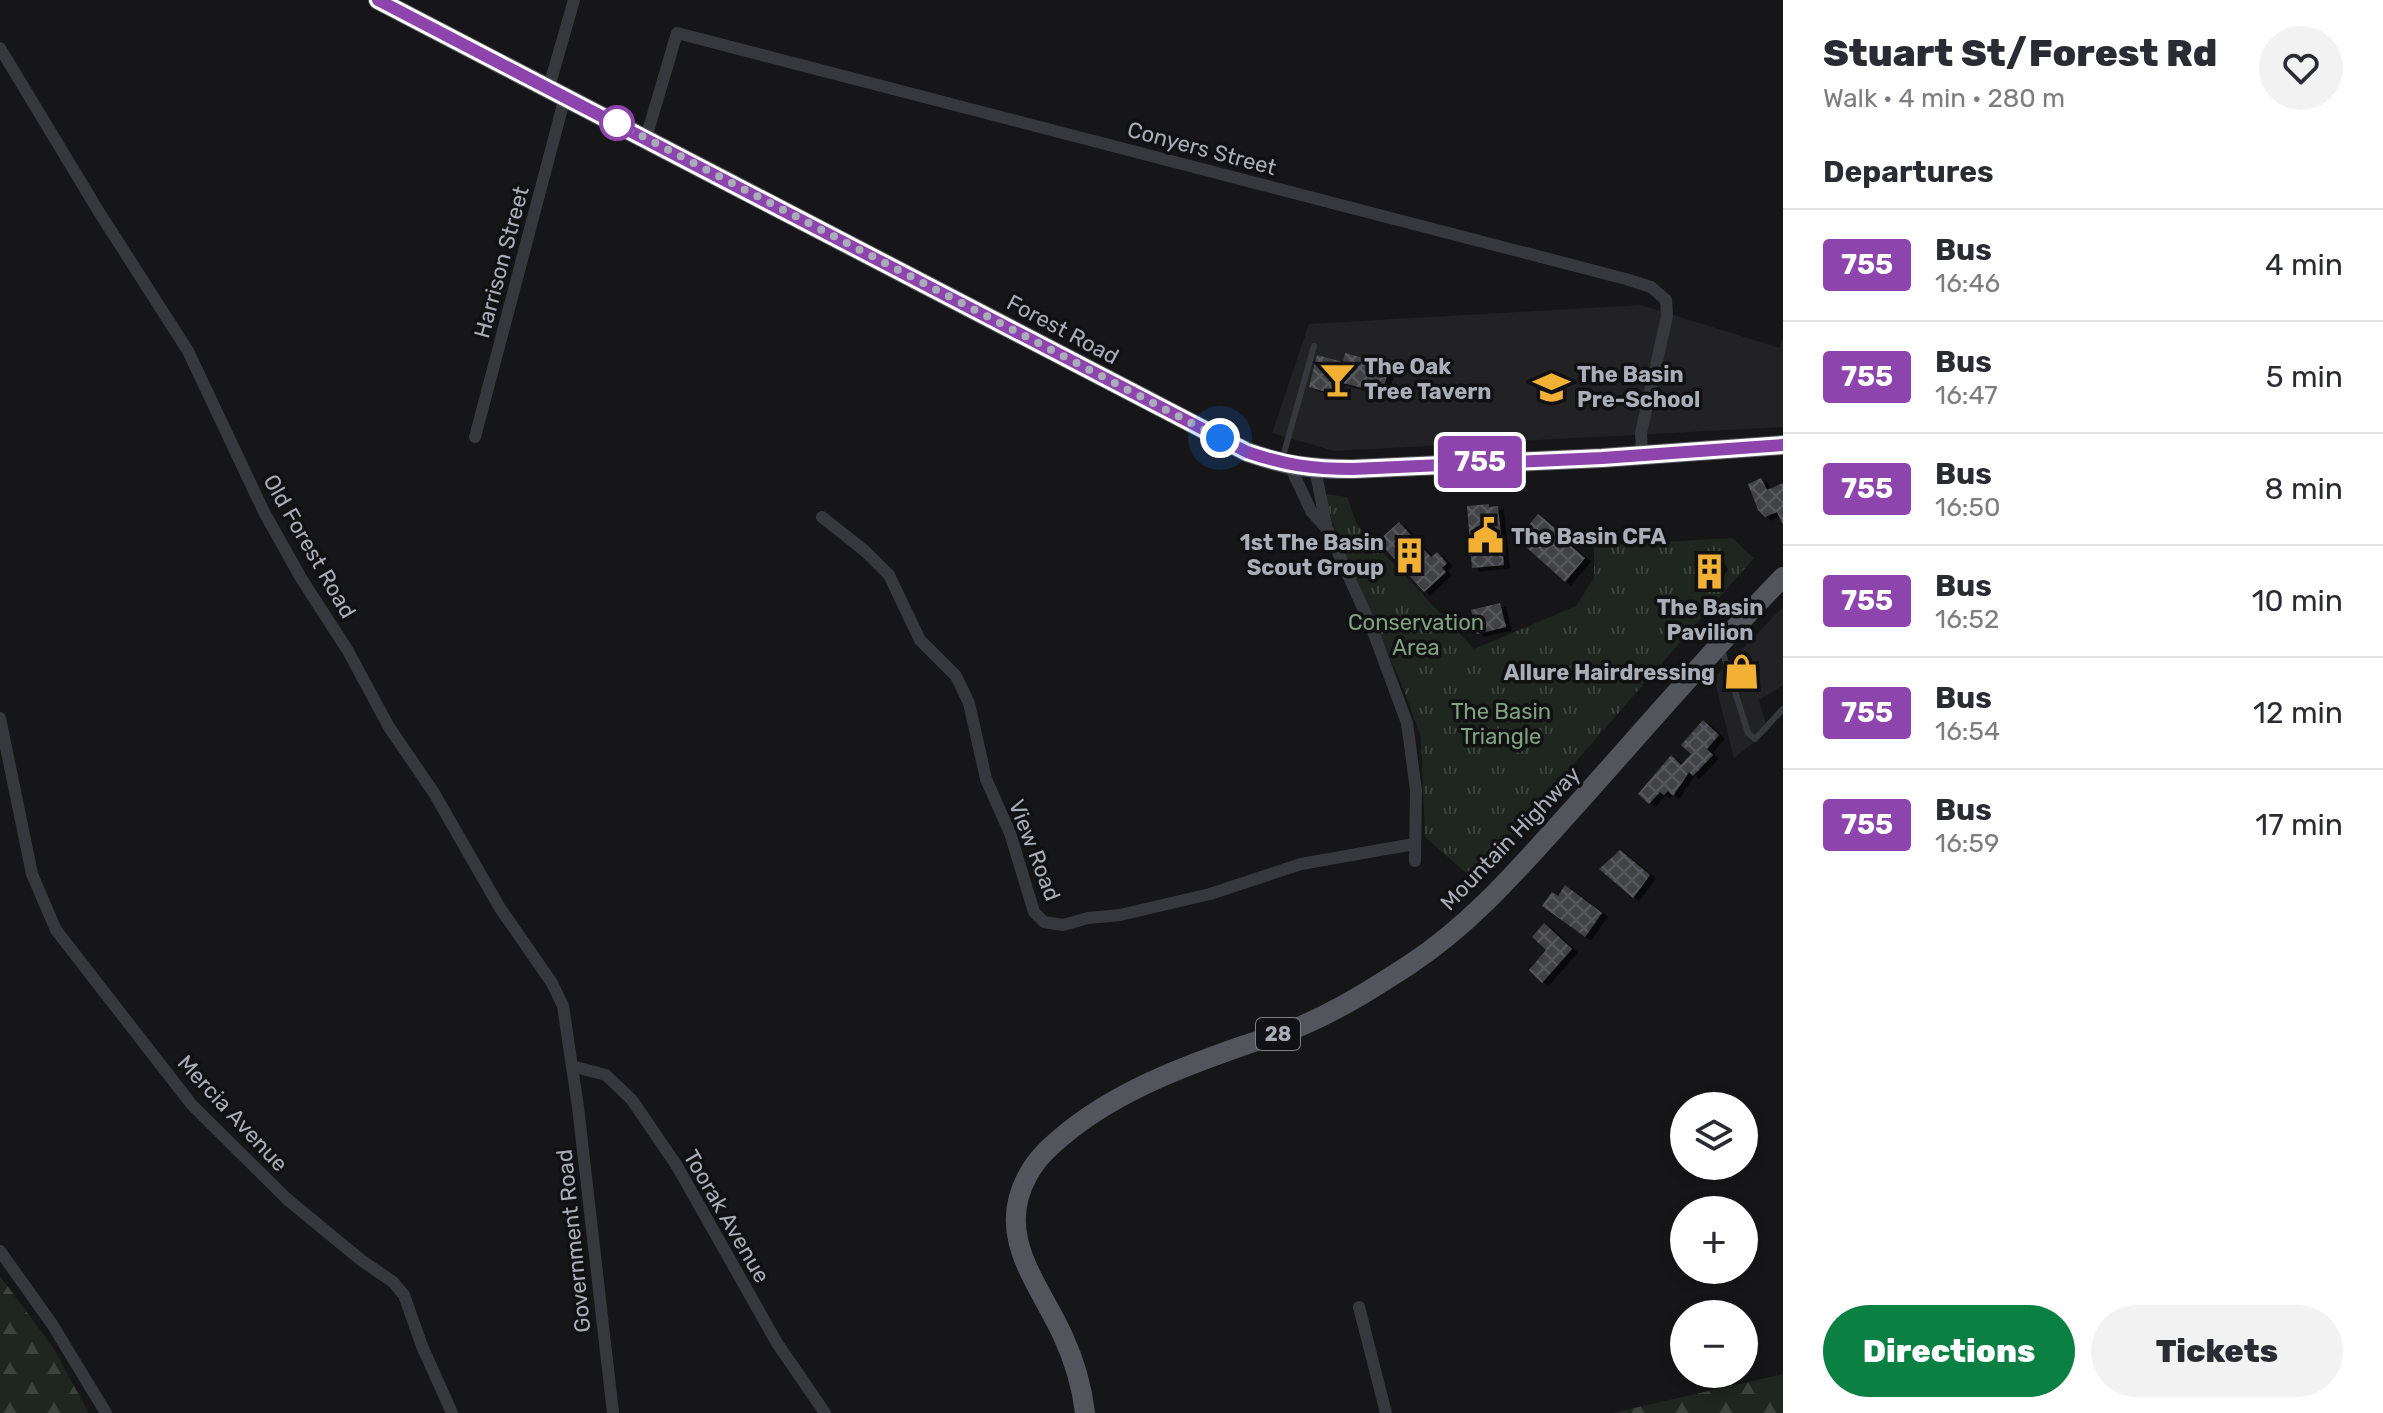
<!DOCTYPE html>
<meta charset="utf-8">
<style>
:root{--surface:#fff;--page:#f2f2f3;--text:#2b2b33;--muted:#7c7c81;--line:#e1e1e2;--accent:#0b8043}
body{margin:0;font-family:Rubik,sans-serif;background:var(--page);color:var(--text);height:100vh;display:flex;flex-direction:column;font-size:30px;white-space:nowrap}
*{box-sizing:border-box;margin:0}
p{font-size:26px;color:var(--muted)}
.icon{flex:none;width:44px;height:44px;fill:none;stroke:currentColor;stroke-width:2;stroke-linecap:round;stroke-linejoin:round}
.map{position:relative;flex:1;overflow:hidden}
.sheet{display:flex;flex-direction:column;background:var(--surface);width:600px}
.sheet>*{flex:none}
.badge{padding:0 16px;border-radius:6px;font-size:28px;line-height:52px}
.controls{position:absolute;left:1670px;top:1092px;display:grid;gap:16px}
.controls a{display:grid;place-items:center;width:88px;height:88px;border-radius:50%;background:var(--surface);box-shadow:0 4px 12px #0003;font-size:40px}
.you{position:absolute;width:40px;height:40px;margin:-20px;border:6px solid #fff;border-radius:50%;background:#1a73e8;box-shadow:0 0 0 12px #1a73e833}
.map>.badge{position:absolute;translate:-50% -50%;box-shadow:0 0 0 4px #fff}
h2{padding:0 40px;font-size:30px;line-height:72px}
.round{display:grid;place-items:center;flex:none;width:84px;height:84px;border-radius:42px;background:var(--page)}
.summary{display:flex;align-items:center;justify-content:space-between;height:136px;padding:0 40px}
h1{font-size:38px;font-weight:800;line-height:60px}
.button{display:flex;gap:16px;margin-top:auto;padding:16px 40px}
.button a{flex:1;height:92px;border-radius:48px;background:var(--accent);color:#fff;font-size:32px;font-weight:800;line-height:92px;text-align:center}
.button a+a{background:var(--page);color:var(--text)}
ul{padding:0;list-style:none}
li{display:flex;align-items:center;gap:24px;height:112px;padding:0 40px;border-top:2px solid var(--line)}
li div{flex:1}
li b{display:block;font-size:30px}
li em{font-style:normal}
li .badge{min-width:88px;font-weight:700;text-align:center}
main{display:flex;flex:1;min-height:0}
.map>svg:first-child{display:block}
.built{fill:#222225}
.grass{fill:url(#grass-tufts)}
.forest{fill:url(#forest-firs)}
.building{fill:url(#building-cross-hatch);filter:url(#shadow)}
.lines{fill:none;stroke-linecap:round;stroke-linejoin:round}
.lane{stroke:#37383d;stroke-width:6}
.street{stroke:#37383d;stroke-width:12}
.primary{stroke:#53555c;stroke-width:20}
.line-casing{stroke:#fff;stroke-width:18}
.line{stroke:#8e44ad;stroke-width:12}
.walk{stroke:#a8adb8;stroke-width:8;stroke-dasharray:0 14.4}
.stop-dot{fill:#fff;stroke:#8e44ad;stroke-width:4}
.labels{text-anchor:middle;stroke-width:7;stroke-linejoin:round;paint-order:stroke}
.shield{fill:#111113;stroke:#7b7e86;stroke-width:2}
.shield-label{font-size:20px;font-weight:bold;fill:#a8adb8}
.street-label{font-size:22px;fill:#a8adb8;stroke:#111113}
.poi-label{font-size:22px;font-weight:bold;fill:#a8adb8;stroke:#111113;text-anchor:start}
.park-label{font-size:22px;fill:#7fa381;stroke:#111113}
</style>
<main>
<div class="map">
<svg width="1783" height="1413" viewBox="0 0 1783 1413">
<defs>
<pattern id="grass-tufts" width="24" height="20" patternUnits="userSpaceOnUse" patternTransform="scale(2)"><rect width="24" height="20" fill="#1e261f"/><path d="M3 7l-1-3M5 7V3M7 7l1-3M15 17l-1-3M17 17v-4M19 17l1-3" fill="none" stroke="#3c433d"/></pattern>
<pattern id="forest-firs" width="22" height="20" patternUnits="userSpaceOnUse" patternTransform="scale(2)"><rect width="22" height="20" fill="#1e261f"/><path d="M5 1l3.5 6h-7zM16 11l3.5 6h-7z" fill="#3c433d"/></pattern>
<pattern id="building-cross-hatch" width="8" height="8" patternUnits="userSpaceOnUse" patternTransform="scale(2)"><rect width="8" height="8" fill="#404145"/><path d="M0 0l8 8M0 8l8-8" fill="none" stroke="#595a5e"/></pattern>
<filter id="shadow"><feDropShadow dx="6" dy="3.5" stdDeviation="0" flood-color="#0009"/></filter>
</defs>
<rect width="100%" height="100%" fill="#161618"/>
<path class="built" d="M1641 305 1780 348 1783 337V427L1334 451 1272 433 1309 324Z
M1783 607V685L1759 700 1768 731 1734 758 1714 678Z"/>
<path class="grass" d="M1324 494 1347 497 1357 525 1474 649 1576 606 1594 578V546L1732 538 1754 558 1473 879 1425 837 1421 737 1400 680 1343 553Z"/>
<path class="forest" d="M0 1276 52 1346 89 1413H0Z
M1783 1374V1413H1612Z"/>
<path class="building" d="M1345 353 1390 365 1382 393 1339 382 1337 387 1327 392 1309 387 1317 355 1343 362Z
M1761 478 1767 490 1783 483V525L1777 512 1765 517 1758 510 1748 484Z
M1489 504V507L1498 506 1504 565 1472 568 1467 506Z
M1538 514 1567 538 1565 541 1585 558 1565 582 1517 539Z
M1399 522 1431 557 1437 552 1447 563 1442 568 1446 572 1424 592 1378 541Z
M1715 554 1722 566 1710 582 1699 562 1700 559Z
M1500 603 1506 627 1477 634 1471 610Z
M1703 720 1719 735 1707 749 1713 755 1693 776 1689 772 1673 796 1668 791 1664 795 1660 792 1649 804 1638 794 1671 755 1681 765 1691 754 1681 745Z
M1620 850 1650 875 1633 898 1599 869Z
M1565 885 1602 913 1585 937 1542 906 1552 892 1558 896Z
M1544 923 1572 949 1542 983 1529 970 1546 950 1532 937Z"/>
<g class="lines">
<path class="lane" d="M1282 460 1314 346
M1721 647 1748 733 1755 739 1783 709"/>
<path class="street" d="M0 48 99 212 188 351 264 512 301 578 348 651 389 727 434 793 500 908 552 983 563 1006 578 1107 613 1413
M549 87 574 0
M646 138 677 33 1626 279 1651 287 1666 300 1667 316 1641 433 1642 454
M475 437 565 97
M1290 466 1311 511 1328 530 1371 626 1407 723 1416 790 1415 861
M1315 469 1327 529
M822 517 865 551 889 575 920 640 956 676 969 703 986 779 1010 833 1034 912 1044 922 1063 925 1088 918 1120 915 1210 894 1301 864 1414 844
M0 718 32 874 56 930 192 1105 287 1199 361 1260 393 1282 404 1295 422 1346 452 1413
M572 1066 606 1075 632 1100 677 1166 777 1343 825 1413
M0 1251 52 1324 106 1413
M1359 1307 1386 1413"/>
<path class="primary" d="M378 0 1247 452C1287 466 1310 469 1353 469L1602 458 1783 445
M1085 1413C1082 1387 1074 1360 1063 1336 1039 1283 994 1236 1028 1175 1038 1156 1054 1143 1070 1130 1121 1090 1182 1067 1242 1046 1262 1039 1282 1034 1301 1026 1339 1010 1375 987 1409 965 1472 924 1520 867 1570 812 1641 733 1709 653 1783 577"/>
</g>
<g class="lines">
<defs>
<path id="line" d="M378 0 1247 452C1285 465 1312 469 1353 469L1602 458 1783 445"/>
</defs>
<use href="#line" class="line-casing"/>
<use href="#line" class="line"/>
<path class="walk" d="M617 123 1220 438"/>
</g>
<defs>
<symbol id="bar-bare" viewBox="-9 -9 18 18"><path d="M-6-5H6L.8 .8V4.5H3.5V6h-7V4.5H-.8V.8Z" fill="#f2b134" stroke="#111113" stroke-width="2.5" paint-order="stroke"/></symbol>
<symbol id="school-bare" viewBox="-9 -9 18 18"><path d="M0-5L7-2L0 1L-7-2ZM-4 1L0 2.5L4 1V4Q0 6-4 4Z" fill="#f2b134" stroke="#111113" stroke-width="2.5" paint-order="stroke"/></symbol>
<symbol id="civic-bare" viewBox="-9 -9 18 18"><path d="M-.6-6.5H3V-4.5H.6V-3L4-1V1h2V6H-6V1h2V-1L-.6-3ZM-1.2 2.5V6h2.4V2.5Z" fill="#f2b134" stroke="#111113" stroke-width="2.5" paint-order="stroke"/></symbol>
<symbol id="building-bare" viewBox="-9 -9 18 18"><path d="M-4-6H4V6H1V3H-1V6H-4ZM-2.5-4.3h1.7v1.8h-1.7ZM.8-4.3h1.7v1.8H.8ZM-2.5-1h1.7V.8h-1.7ZM.8-1h1.7V.8H.8Z" fill="#f2b134" stroke="#111113" stroke-width="2.5" paint-order="stroke"/></symbol>
<symbol id="shop-bare" viewBox="-9 -9 18 18"><path d="M-5-2.5h2.3a2.7 3.5 0 0 1 5.4 0H5L5.5 6h-11ZM-1.5-2.5h3a1.5 2.3 0 0 0-3 0Z" fill="#f2b134" stroke="#111113" stroke-width="2.5" paint-order="stroke"/></symbol>
</defs>
<g fill-rule="evenodd">
<use href="#bar-bare" x="1312" y="354" width="51" height="51"/>
<use href="#school-bare" x="1526" y="362" width="51" height="51"/>
<use href="#civic-bare" x="1460" y="510" width="51" height="51"/>
<use href="#building-bare" x="1384" y="530" width="51" height="51"/>
<use href="#building-bare" x="1684" y="546" width="51" height="51"/>
<use href="#shop-bare" x="1716" y="646" width="51" height="51"/>
</g>
<circle class="stop-dot" cx="617" cy="123" r="16"/>
<g class="labels">
<rect class="shield" x="1256" y="1018" width="44" height="32" rx="6"/>
<g class="shield-label">
<text x="1278" y="1041">28</text>
</g>
<g class="street-label">
<text transform="translate(1202 148) rotate(15)" y="8">Conyers Street</text>
<text transform="translate(501 262) rotate(-75)" y="8">Harrison Street</text>
<text transform="translate(1063 329) rotate(28)" y="8">Forest Road</text>
<text transform="translate(310 546) rotate(60)" y="8">Old Forest Road</text>
<text transform="translate(1510 838) rotate(-46)" y="8">Mountain Highway</text>
<text transform="translate(1035 850) rotate(69)" y="8">View Road</text>
<text transform="translate(233 1113) rotate(47)" y="8">Mercia Avenue</text>
<text transform="translate(727 1216) rotate(60)" y="8">Toorak Avenue</text>
<text transform="translate(573 1241) rotate(-96)" y="8">Government Road</text>
</g>
<g class="poi-label">
<text x="1364" y="374">The Oak<tspan x="1364" dy="25">Tree Tavern</tspan></text>
<text x="1577" y="382">The Basin<tspan x="1577" dy="25">Pre-School</tspan></text>
<text x="1511" y="544">The Basin CFA</text>
<text x="1384" y="550" text-anchor="end">1st The Basin<tspan x="1384" dy="25">Scout Group</tspan></text>
<text x="1710" y="615" text-anchor="middle">The Basin<tspan x="1710" dy="25">Pavilion</tspan></text>
<text x="1715" y="680" text-anchor="end">Allure Hairdressing</text>
</g>
<g class="park-label">
<text x="1416" y="630">Conservation<tspan x="1416" dy="25">Area</tspan></text>
<text x="1501" y="719">The Basin<tspan x="1501" dy="25">Triangle</tspan></text>
</g>
</g>
</svg>
<div class="controls">
<a><svg class="icon" aria-label="layers" viewBox="0 0 24 24"><path d="M12 4l9 5-9 5-9-5zM3 14l9 5 9-5"/></svg></a>
<a>+</a>
<a>−</a>
</div>
<div class="you" style="left:1220px;top:438px"></div>
<b class="badge" style="left:1480px;top:462px;background:#8e44ad;color:#fff">755</b>
</div>
<section class="sheet">
<div class="summary"><div><h1>Stuart St/Forest Rd</h1><p>Walk · 4 min · 280 m</p></div><a class="round"><svg class="icon" aria-label="heart" viewBox="0 0 24 24"><path d="M12 20l-8-8c-3-5 5-10 8-4 3-6 11-1 8 4z"/></svg></a></div>
<h2>Departures</h2>
<ul>
<li><span class="badge" style="background:#8e44ad;color:#fff">755</span><div><b>Bus</b><p>16:46</p></div><em>4 min</em></li>
<li><span class="badge" style="background:#8e44ad;color:#fff">755</span><div><b>Bus</b><p>16:47</p></div><em>5 min</em></li>
<li><span class="badge" style="background:#8e44ad;color:#fff">755</span><div><b>Bus</b><p>16:50</p></div><em>8 min</em></li>
<li><span class="badge" style="background:#8e44ad;color:#fff">755</span><div><b>Bus</b><p>16:52</p></div><em>10 min</em></li>
<li><span class="badge" style="background:#8e44ad;color:#fff">755</span><div><b>Bus</b><p>16:54</p></div><em>12 min</em></li>
<li><span class="badge" style="background:#8e44ad;color:#fff">755</span><div><b>Bus</b><p>16:59</p></div><em>17 min</em></li>
</ul>
<div class="button"><a>Directions</a><a>Tickets</a></div>
</section>
</main>
